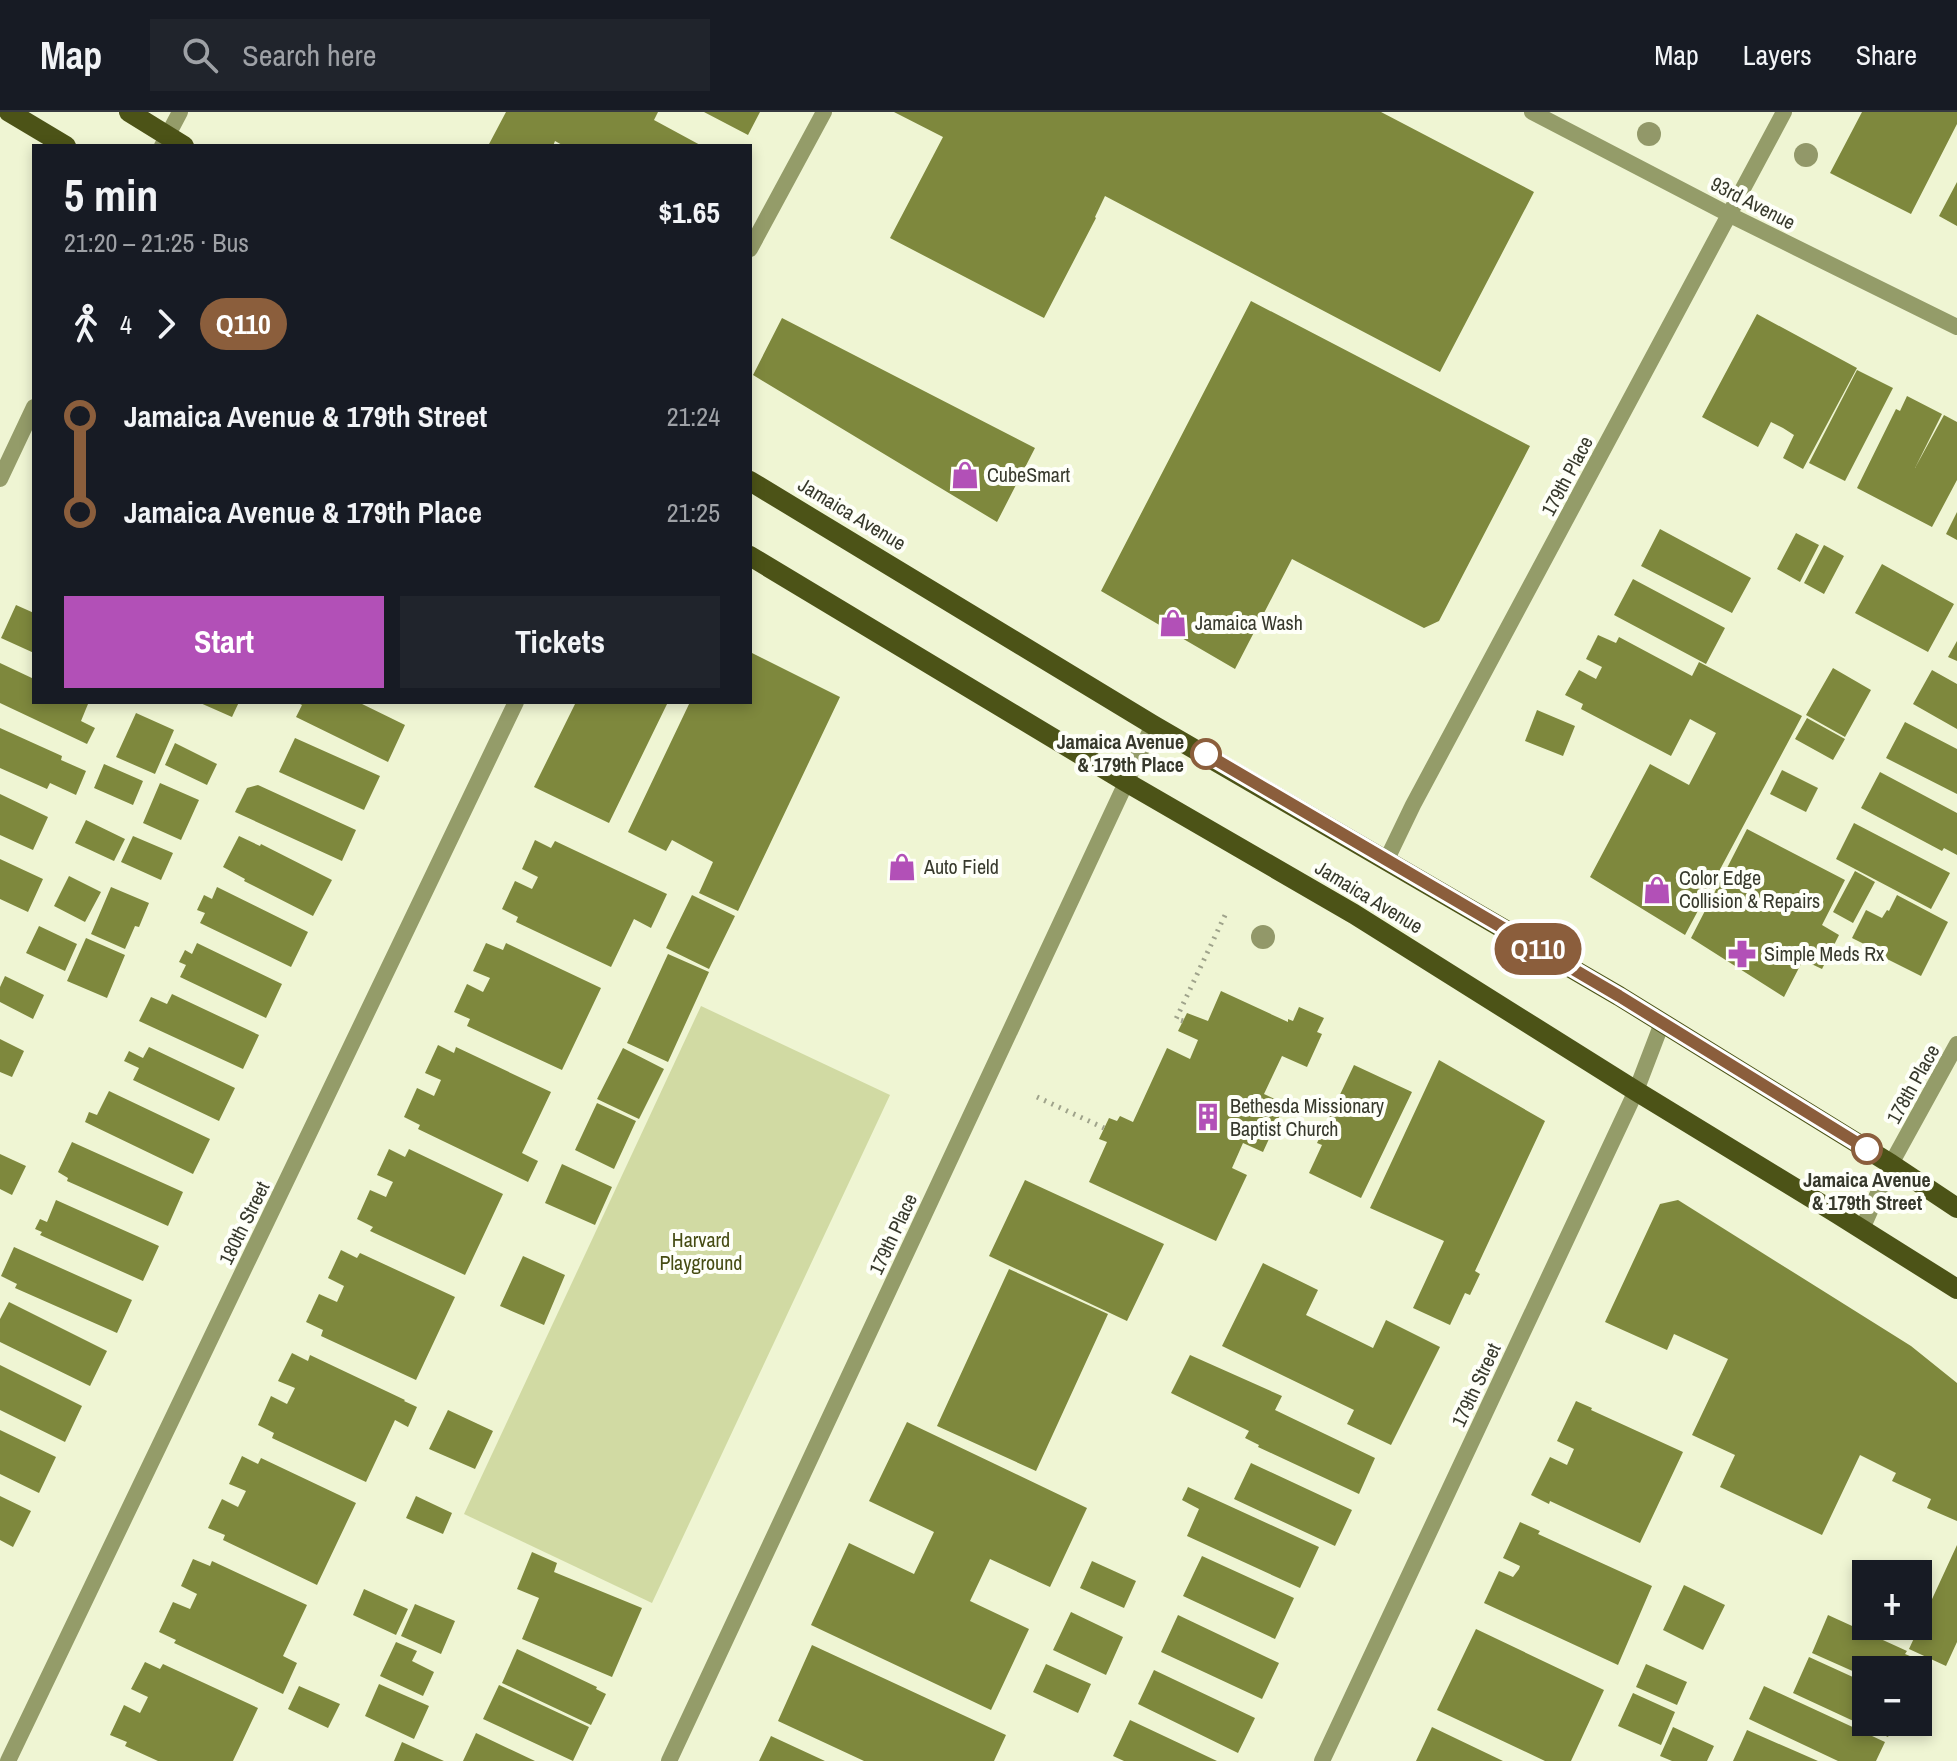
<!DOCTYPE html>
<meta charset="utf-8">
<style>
:root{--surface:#171b24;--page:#20242c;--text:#f1f3f6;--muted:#9ea1a6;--line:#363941;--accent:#b250b7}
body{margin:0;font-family:"Archivo Narrow",sans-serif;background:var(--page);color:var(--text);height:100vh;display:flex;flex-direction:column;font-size:30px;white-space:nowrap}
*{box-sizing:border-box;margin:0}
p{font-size:26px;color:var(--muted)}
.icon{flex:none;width:44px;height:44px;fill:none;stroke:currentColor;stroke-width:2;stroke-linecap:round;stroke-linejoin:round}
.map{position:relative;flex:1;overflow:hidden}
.details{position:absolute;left:32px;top:32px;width:720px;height:560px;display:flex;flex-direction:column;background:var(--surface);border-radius:0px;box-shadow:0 4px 12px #0003}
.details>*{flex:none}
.badge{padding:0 16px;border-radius:26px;font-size:28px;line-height:52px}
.buttons{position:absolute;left:1852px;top:1448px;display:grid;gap:16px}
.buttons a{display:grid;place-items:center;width:80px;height:80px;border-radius:0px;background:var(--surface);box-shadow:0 4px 12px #0003;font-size:40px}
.map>.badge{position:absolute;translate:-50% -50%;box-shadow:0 0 0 4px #fff}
.legs{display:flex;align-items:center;gap:12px;height:88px;padding:0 32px;font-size:26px}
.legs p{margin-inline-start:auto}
.headline{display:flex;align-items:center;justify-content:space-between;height:136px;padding:0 32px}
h1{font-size:44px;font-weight:700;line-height:60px}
.button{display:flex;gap:16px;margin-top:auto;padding:16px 32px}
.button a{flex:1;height:92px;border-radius:0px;background:var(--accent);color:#fff;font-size:32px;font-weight:700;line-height:92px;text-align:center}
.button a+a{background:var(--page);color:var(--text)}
ul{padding:0 32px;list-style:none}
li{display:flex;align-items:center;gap:28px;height:96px;font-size:30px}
li i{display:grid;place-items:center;width:12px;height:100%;margin:0 10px;background:currentColor}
li i::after{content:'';width:20px;height:20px;margin:-10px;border:6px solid;border-radius:50%;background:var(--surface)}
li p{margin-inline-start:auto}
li:first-child i{background:linear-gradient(#0000 50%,currentColor 0)}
li:last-child i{background:linear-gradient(currentColor 50%,#0000 0)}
header{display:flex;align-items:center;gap:48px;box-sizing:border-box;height:112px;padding:0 40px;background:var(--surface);border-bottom:2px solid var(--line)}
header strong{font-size:38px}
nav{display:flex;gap:44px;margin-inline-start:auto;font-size:28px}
.search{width:560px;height:72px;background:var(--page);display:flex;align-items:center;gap:20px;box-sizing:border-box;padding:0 28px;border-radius:0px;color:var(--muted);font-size:30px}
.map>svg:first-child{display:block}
.green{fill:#d1daa3}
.building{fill:#7e883d}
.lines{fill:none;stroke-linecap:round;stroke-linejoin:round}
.path{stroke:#9fa38b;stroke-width:5;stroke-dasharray:2 6;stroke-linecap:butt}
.street{stroke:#949c69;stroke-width:16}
.primary{stroke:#4c5317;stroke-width:20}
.tree{fill:#929869}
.line-1-casing{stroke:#fff;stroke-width:18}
.line-1{stroke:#8b5e3c;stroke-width:12}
.stop-1-dot{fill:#fff;stroke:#8b5e3c;stroke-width:4}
.labels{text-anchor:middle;stroke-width:8;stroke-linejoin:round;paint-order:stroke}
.street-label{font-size:20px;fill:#37392c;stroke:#fefff8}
.poi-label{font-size:20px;fill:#37392c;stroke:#fefff8;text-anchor:start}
.stop-label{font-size:20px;font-weight:bold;fill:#37392c;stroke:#fefff8;text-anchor:end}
.park-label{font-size:20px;fill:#464c13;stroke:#fefff8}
</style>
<header>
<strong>Map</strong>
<div class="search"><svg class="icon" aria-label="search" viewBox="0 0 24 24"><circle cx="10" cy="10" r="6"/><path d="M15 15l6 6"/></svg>Search here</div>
<nav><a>Map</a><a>Layers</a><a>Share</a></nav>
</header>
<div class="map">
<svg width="1957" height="1649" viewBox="0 0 1957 1649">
<rect width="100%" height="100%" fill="#eff5d3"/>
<path class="green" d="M701 894 890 983 652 1491 464 1402Z"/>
<path class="building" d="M506 0H658L654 8 702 34H564L555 29 553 34H488Z
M704 0H760L748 23Z
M894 0H1381L1534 80 1440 260 1105 84 1095 105 1096 106 1044 206 890 126 943 25Z
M1862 0H1957V12L1911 102 1830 61Z
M1957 70V114L1939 104Z
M1251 189 1530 334 1439 509 1424 516 1292 447 1235 557 1101 479Z
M1757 202 1857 256 1803 357 1783 346 1794 323 1783 316 1771 310 1758 335 1702 305Z
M782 206 1035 336 997 410 753 263Z
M1857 258 1893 276 1845 369 1809 351Z
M1907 284 1942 302 1915 356 1944 303 1957 310V368L1932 415 1857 376 1896 297 1900 299Z
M1957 400V428L1946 422Z
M1660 417 1751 466 1732 501 1641 454Z
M1796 421 1819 433 1800 470 1777 457Z
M1824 433 1844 444 1824 482 1804 471Z
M1882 452 1954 492 1928 540 1855 501Z
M1633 467 1725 516 1706 552 1614 503Z
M16 493 34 501V541L1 526Z
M1598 523 1616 531 1619 525 1692 564 1699 550 1802 604 1685 823 1590 765 1650 652 1689 673 1716 621 1690 607 1671 644 1581 597 1583 592 1565 583 1579 558 1596 567 1602 555 1586 547Z
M1957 529V549L1948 545Z
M750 540 840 585 738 799 699 781 713 750 672 728 666 739 628 720 690 590H750Z
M0 551 34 567V590H84L88 592 81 609 95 616 87 632 0 591Z
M1833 556 1871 578 1845 625 1806 603Z
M1932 558 1957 572V617L1913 592Z
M198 590H239L232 605Z
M296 590H358L405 613 388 650 296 605 302 593Z
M576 590H668L609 711 534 675Z
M1537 598 1575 614 1563 644 1525 629Z
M136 601 174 618 155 662 116 645Z
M1807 606 1845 627 1833 648 1795 627Z
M1905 610 1957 637V682L1886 646Z
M0 616 62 644 61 648 86 659 76 683 50 671 47 677 0 656Z
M295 626 380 664 364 698 279 660Z
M175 631 217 652 207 673 165 653Z
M104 652 143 669 133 693 94 676Z
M1782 658 1818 676 1806 700 1770 682Z
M1880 660 1957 701V743L1944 736 1942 739 1861 696Z
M160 671 199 688 181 728 143 711Z
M258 673 356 718 342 749 235 700 247 676Z
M0 682 48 705 33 738 0 723Z
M86 708 125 727 114 749 75 731Z
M1854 711 1950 761 1931 797 1836 747Z
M1747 717 1845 768 1822 813 1839 823 1822 857 1803 848 1784 885 1691 826Z
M133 724 173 741 161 768 121 750Z
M239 724 260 734 261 732 332 768 313 804 244 769 245 767 223 755Z
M535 728 551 736 555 729 667 782 651 816 634 807 611 855 516 810 518 805 502 797 515 769 532 777 538 765 522 757Z
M0 747 43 767 28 800 0 787Z
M1855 759 1875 770 1853 811 1833 800Z
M69 764 101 780 85 810 54 794Z
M111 775 149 791 139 815 135 814 125 837 91 822Z
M217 775 308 820 291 855 200 811 205 801 197 798 204 783 212 787Z
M692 783 735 804 709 857 666 836Z
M1897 783 1948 810 1921 864 1865 836 1866 833 1852 826 1866 798 1882 806 1887 798 1889 799Z
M39 814 77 832 65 859 26 841Z
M86 826 125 843 107 886 67 869Z
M197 831 282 872 266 906 180 865 186 853 179 850 185 838 192 842Z
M486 831 503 838 506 831 601 876 562 958 467 914 470 907 454 900 467 872 483 880 490 866 473 859Z
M668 842 709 860 668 950 627 931Z
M5 864 44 883 33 907 0 890V875Z
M1221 879 1288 910V907L1293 909 1299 895 1324 906 1317 920 1322 922 1307 955 1282 944 1264 982 1285 992 1263 1040 1243 1031 1232 1056 1247 1063 1216 1129 1089 1070 1107 1030 1099 1027 1109 1006 1117 1009 1120 1004 1133 1010 1167 936 1190 947 1198 928 1178 919 1187 901 1208 909Z
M172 882 259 923 243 957 139 909 151 885 167 892Z
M0 927 24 939 12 965 0 960Z
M438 933 454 941 456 935 551 980 522 1041 538 1049 528 1070 418 1017 420 1013 404 1005 417 976 434 984 441 968 425 961Z
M149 935 235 976 219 1009 133 968 139 956 124 949 129 939 143 946Z
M623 936 664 957 639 1007 597 987Z
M1439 948 1545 1009 1475 1159 1480 1162 1470 1183 1465 1181 1450 1213 1413 1196 1444 1129 1370 1096Z
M1354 953 1412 980 1361 1086 1309 1061 1322 1033 1317 1031Z
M109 979 210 1027 193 1062 85 1010 89 1000 97 1003Z
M597 991 636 1009 614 1057 575 1038Z
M72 1030 183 1080 168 1114 67 1069 68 1066 58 1060Z
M389 1037 405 1045 409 1037 503 1082 465 1163 370 1119 373 1115 357 1107 370 1078 386 1085 389 1078 393 1070 377 1063Z
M0 1042 26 1054 12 1083 0 1077Z
M562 1052 612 1075 595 1113 545 1091Z
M1025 1068 1164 1132 1127 1209 989 1144Z
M56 1088 159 1134 143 1169 40 1123 42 1120 35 1117 40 1107 47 1110Z
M1678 1088 1911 1234 1957 1271V1409L1927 1396 1931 1387 1892 1369 1896 1361 1860 1343 1822 1423 1720 1375 1735 1343 1692 1323 1728 1247 1674 1222 1667 1238 1605 1210 1660 1092Z
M14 1135 132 1188 117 1221 15 1176 17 1172 1 1164Z
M341 1138 357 1146 360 1141 455 1185 416 1268 321 1224 323 1218 306 1210 319 1182 337 1190 344 1174 328 1166Z
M523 1144 565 1163 544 1213 500 1194Z
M1263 1151 1318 1178 1306 1203 1373 1236 1386 1208 1440 1235 1391 1333 1347 1312 1354 1298 1222 1234Z
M1009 1157 1108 1202 1036 1359 937 1314Z
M9 1190 107 1239 90 1274 0 1230V1207Z
M292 1241 308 1249 310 1243 405 1288 404 1289 417 1295 408 1315 395 1308 366 1370 272 1326 274 1321 258 1313 271 1284 287 1292 295 1276 278 1269Z
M1190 1243 1282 1284 1275 1298 1375 1346 1359 1382 1258 1335 1259 1333 1245 1326 1249 1319 1171 1281Z
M0 1253 82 1294 65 1330 0 1298Z
M1576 1289 1592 1296 1591 1298 1683 1340 1640 1431 1550 1389 1549 1392 1531 1383 1550 1345 1567 1353 1570 1346 1574 1337 1557 1329Z
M448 1298 493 1319 475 1357 429 1337Z
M907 1310 1087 1396 1050 1475 990 1447 970 1489 1029 1517 991 1598 811 1513 849 1431 914 1462 934 1420 869 1389Z
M0 1318 56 1345 39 1381 0 1362Z
M242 1344 258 1352 261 1346 356 1391 317 1473 223 1428 225 1423 208 1416 222 1387 238 1395 246 1379 229 1372Z
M1251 1351 1352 1398 1335 1434 1234 1387Z
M1188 1375 1319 1435 1300 1476 1187 1424 1199 1397 1182 1388Z
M0 1384 31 1399 13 1435 0 1428Z
M416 1384 452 1401 443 1422 406 1406Z
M1520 1410 1540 1419 1538 1422 1652 1474 1618 1553 1484 1491 1499 1459 1513 1465 1519 1457 1520 1454 1503 1446Z
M1957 1433V1530L1946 1554 1909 1537Z
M532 1440 557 1451 554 1460 642 1496 612 1565 522 1527 539 1486 517 1477Z
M1202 1444 1294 1486 1275 1527 1183 1484Z
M193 1447 210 1454 212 1449 307 1493 283 1544 297 1551 283 1582 174 1531 176 1528 159 1520 173 1490 190 1497 197 1482 181 1474Z
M1092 1449 1136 1469 1124 1496 1080 1476Z
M1684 1473 1725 1493 1703 1538 1663 1518Z
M364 1477 408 1497 396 1523 353 1503Z
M415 1492 455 1509 441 1542 401 1524Z
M1071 1500 1123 1525 1106 1563 1053 1538Z
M1178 1503 1279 1551 1262 1587 1161 1540Z
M1828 1503 1907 1539 1905 1542 1922 1549 1918 1558H1866V1565L1812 1541Z
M1476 1517 1604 1578 1571 1649H1545L1437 1598Z
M396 1530 417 1539 412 1549 434 1560 423 1584 380 1564Z
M812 1533 1006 1623 994 1649H864L778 1609Z
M517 1537 597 1575 596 1577 606 1582 591 1613 502 1571Z
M1809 1545 1866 1571V1610H1895L1888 1625 1793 1581Z
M145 1550 160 1557 163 1552 258 1596 233 1649H158L125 1634 127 1630 110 1623 124 1593 140 1601 148 1585 131 1577Z
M1046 1552 1091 1572 1078 1601 1033 1580Z
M1646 1552 1687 1570 1677 1593 1636 1575Z
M1154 1558 1255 1606 1238 1641 1138 1592Z
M379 1572 429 1594 414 1627 365 1604Z
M499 1573 589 1615 573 1649 483 1607Z
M299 1574 340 1592 328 1616 288 1597Z
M1764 1574 1885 1630 1876 1649H1838L1749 1607Z
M1633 1581 1675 1600 1661 1633 1618 1614Z
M1130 1608 1217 1649H1124L1113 1644Z
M1432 1615 1503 1649H1416Z
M1673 1615 1714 1634 1707 1649H1672L1660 1644Z
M1747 1618 1818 1649H1733Z
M476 1621 535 1649H463Z
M771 1624 825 1649H759Z
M402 1630 444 1649H394Z"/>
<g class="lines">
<path class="path" d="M1183 909 1176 907 1227 799
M1037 985 1104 1016"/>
<path class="street" d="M1532 0 1730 103 1957 215
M162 34 180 0
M750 137 824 0
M0 367 34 295
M1387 747 1413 693 1784 0
M1862 1117 1891 1052 1957 932
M8 1649 516 590
M669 1649 1153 613
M1322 1649 1636 979 1662 911"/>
<path class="primary" d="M9 0 66 34
M129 0 184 34
M750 369 1153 613 1619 884 1891 1052 1957 1096
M750 444 1126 670 1354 802 1636 979 1836 1101 1957 1177"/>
</g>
<g class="tree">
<circle cx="1649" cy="22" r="12"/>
<circle cx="1806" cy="43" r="12"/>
<circle cx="1263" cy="825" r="12"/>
</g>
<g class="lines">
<defs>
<path id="line-1" d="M1206 642 1619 884 1867 1037"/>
</defs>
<use href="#line-1" class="line-1-casing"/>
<use href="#line-1" class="line-1"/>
</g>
<defs>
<symbol id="shop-bare" viewBox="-9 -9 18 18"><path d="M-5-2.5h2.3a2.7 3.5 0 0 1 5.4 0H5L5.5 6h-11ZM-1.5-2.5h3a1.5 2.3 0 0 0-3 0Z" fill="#b250b7" stroke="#fefff8" stroke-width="2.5" paint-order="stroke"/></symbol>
<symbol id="pharmacy-bare" viewBox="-9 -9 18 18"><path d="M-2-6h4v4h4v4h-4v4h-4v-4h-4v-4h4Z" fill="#b250b7" stroke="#fefff8" stroke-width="2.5" paint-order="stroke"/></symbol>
<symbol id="building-bare" viewBox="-9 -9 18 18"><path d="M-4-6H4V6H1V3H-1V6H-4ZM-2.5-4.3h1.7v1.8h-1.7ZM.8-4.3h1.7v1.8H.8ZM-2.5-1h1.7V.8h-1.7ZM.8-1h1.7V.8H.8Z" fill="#b250b7" stroke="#fefff8" stroke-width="2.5" paint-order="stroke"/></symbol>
</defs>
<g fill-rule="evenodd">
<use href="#shop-bare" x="945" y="343" width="40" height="40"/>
<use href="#shop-bare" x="1153" y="491" width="40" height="40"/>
<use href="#shop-bare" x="882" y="735" width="40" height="40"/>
<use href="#shop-bare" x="1637" y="758" width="40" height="40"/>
<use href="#pharmacy-bare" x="1722" y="822" width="40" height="40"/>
<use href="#building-bare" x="1188" y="985" width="40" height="40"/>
</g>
<g class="stop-1-dot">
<circle cx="1206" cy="642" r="14"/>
<circle cx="1867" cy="1037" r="14"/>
</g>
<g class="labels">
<g class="street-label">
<text transform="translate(1753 91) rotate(27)" y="7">93rd Avenue</text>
<text transform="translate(1567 364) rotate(-62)" y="7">179th Place</text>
<text transform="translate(852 402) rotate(31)" y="7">Jamaica Avenue</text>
<text transform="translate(1369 785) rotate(31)" y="7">Jamaica Avenue</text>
<text transform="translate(1913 972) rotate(-61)" y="7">178th Place</text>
<text transform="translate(244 1111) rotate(-64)" y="7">180th Street</text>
<text transform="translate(893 1122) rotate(-65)" y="7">179th Place</text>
<text transform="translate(1476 1273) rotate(-65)" y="7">179th Street</text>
</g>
<g class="poi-label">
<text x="987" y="370">CubeSmart</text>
<text x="1195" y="518">Jamaica Wash</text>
<text x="924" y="762">Auto Field</text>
<text x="1679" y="773">Color Edge<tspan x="1679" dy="23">Collision &amp; Repairs</tspan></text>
<text x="1764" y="849">Simple Meds Rx</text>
<text x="1230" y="1001">Bethesda Missionary<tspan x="1230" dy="23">Baptist Church</tspan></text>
</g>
<g class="stop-label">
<text x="1184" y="637">Jamaica Avenue<tspan x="1184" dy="23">&amp; 179th Place</tspan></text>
<text x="1867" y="1075" text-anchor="middle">Jamaica Avenue<tspan x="1867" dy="23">&amp; 179th Street</tspan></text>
</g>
<g class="park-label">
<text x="701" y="1135">Harvard<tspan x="701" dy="23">Playground</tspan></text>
</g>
</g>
</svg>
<div class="buttons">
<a>+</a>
<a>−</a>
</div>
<b class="badge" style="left:1538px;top:837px;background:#8b5e3c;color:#fff">Q110</b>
<section class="details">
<div class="headline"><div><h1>5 min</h1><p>21:20 – 21:25 · Bus</p></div><b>$1.65</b></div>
<div class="legs"><svg class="icon" aria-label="walk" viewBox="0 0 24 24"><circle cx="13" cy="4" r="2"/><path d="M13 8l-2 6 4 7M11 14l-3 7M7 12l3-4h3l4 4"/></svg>4<svg class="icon" aria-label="forward" viewBox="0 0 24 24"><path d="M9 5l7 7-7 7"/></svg><b class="badge" style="background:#8b5e3c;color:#fff">Q110</b></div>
<ul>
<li><i style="color:#8b5e3c"></i><b>Jamaica Avenue &amp; 179th Street</b><p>21:24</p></li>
<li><i style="color:#8b5e3c"></i><b>Jamaica Avenue &amp; 179th Place</b><p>21:25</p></li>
</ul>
<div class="button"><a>Start</a><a>Tickets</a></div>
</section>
</div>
